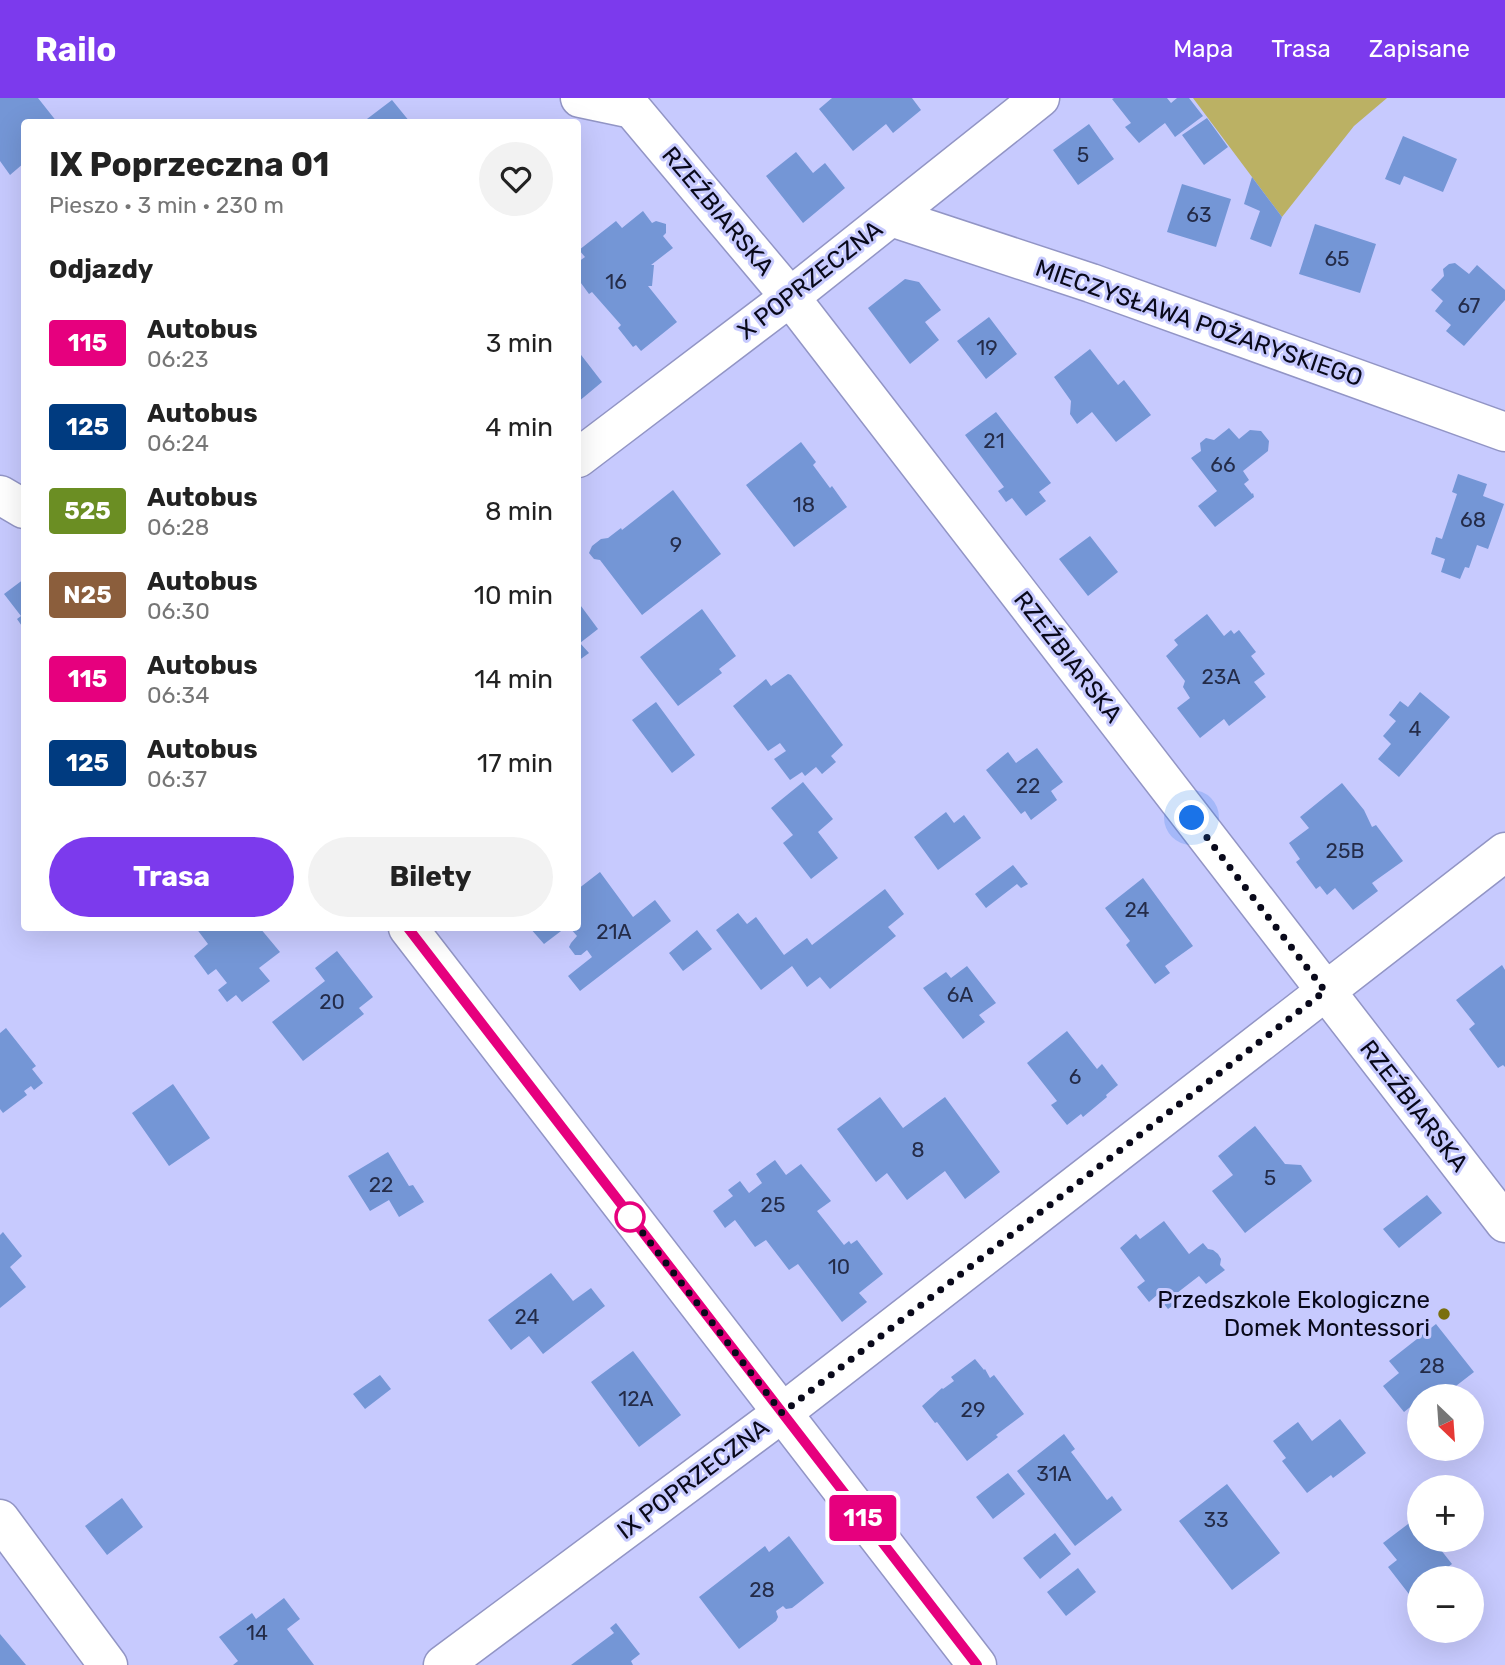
<!DOCTYPE html>
<html lang="pl">
<meta charset="utf-8">
<style>
:root{--surface:#fff;--page:#f2f2f2;--text:#222;--muted:#767676;--accent:#7c3aed}
body{margin:0;font-family:Rubik,sans-serif;background:var(--page);color:var(--text);height:100vh;display:flex;flex-direction:column;font-size:26px;white-space:nowrap}
*{box-sizing:border-box;margin:0}
p{font-size:23px;color:var(--muted)}
.icon{flex:none;width:38px;height:38px;fill:none;stroke:currentColor;stroke-width:2;stroke-linecap:round;stroke-linejoin:round}
.map{position:relative;flex:1;overflow:hidden}
.side{position:absolute;left:21px;top:21px;width:560px;height:812px;display:flex;flex-direction:column;background:var(--surface);border-radius:7px;box-shadow:0 7px 28px #0002}
.side>*{flex:none}
.badge{padding:0 14px;border-radius:5px;font-size:24px;line-height:46px}
.needle{width:46px;rotate:155deg}
.tools{position:absolute;left:1407px;top:1286px;display:grid;gap:14px}
.tools a{display:grid;place-items:center;width:77px;height:77px;border-radius:50%;background:var(--surface);box-shadow:0 7px 28px #0002;font-size:35px}
.you{position:absolute;width:35px;height:35px;margin:-18px;border:5px solid #fff;border-radius:50%;background:#1a73e8;box-shadow:0 0 0 10px #1a73e833}
.map>.badge{position:absolute;translate:-50% -50%;box-shadow:0 0 0 4px #fff}
h2{padding:0 28px;font-size:26px;line-height:63px}
.round{display:grid;place-items:center;flex:none;width:74px;height:74px;border-radius:37px;background:var(--page)}
.overview{display:flex;align-items:center;justify-content:space-between;height:119px;padding:0 28px}
h1{font-size:33px;font-weight:700;line-height:52px}
.cta{display:flex;gap:14px;margin-top:auto;padding:14px 28px}
.cta a{flex:1;height:80px;border-radius:42px;background:var(--accent);color:#fff;font-size:28px;font-weight:700;line-height:80px;text-align:center}
.cta a+a{background:var(--page);color:var(--text)}
ul{padding:0;list-style:none}
li{display:flex;align-items:center;gap:21px;height:84px;padding:0 28px}
li div{flex:1}
li b{display:block;font-size:26px}
li em{font-style:normal}
li .badge{min-width:77px;font-weight:700;text-align:center}
header{display:flex;align-items:center;gap:42px;box-sizing:border-box;height:98px;padding:0 35px;background:var(--accent);color:#fff}
header strong{font-size:33px}
nav{display:flex;gap:38px;margin-inline-start:auto;font-size:24px}
.map>svg:first-child{display:block}
.green{fill:#bbb164}
.building{fill:#7496d6}
.lines{fill:none;stroke-linecap:round;stroke-linejoin:round}
.street-casing{stroke:#9295c5;stroke-width:41}
.secondary-casing{stroke:#9295c5;stroke-width:41}
.street{stroke:#fff;stroke-width:38}
.secondary{stroke:#fff;stroke-width:38}
.line-casing{stroke:#fff;stroke-width:16}
.line{stroke:#e6007e;stroke-width:10}
.walk{stroke:#09091a;stroke-width:7;stroke-dasharray:0 12.6}
.stop-dot{fill:#fff;stroke:#e6007e;stroke-width:3.5}
.poi-dot{fill:#7a6f0d;stroke:#c7cafe;stroke-width:2.5}
.labels{text-anchor:middle;stroke-width:6;stroke-linejoin:round;paint-order:stroke}
.number-label{font-size:21px;fill:#242c49}
.street-label{font-size:24px;fill:#09091a;stroke:#c7cafe}
.poi-label{font-size:24px;fill:#09091a;stroke:#c7cafe;text-anchor:end}
</style>
<header>
<strong>Railo</strong>
<nav><a>Mapa</a><a>Trasa</a><a>Zapisane</a></nav>
</header>
<div class="map">
<svg width="1505" height="1567" viewBox="0 0 1505 1567">
<rect width="100%" height="100%" fill="#c7cafe"/>
<path class="green" d="M1193 0H1387L1354 28 1282 119Z"/>
<path class="building" d="M0 0H38L57 24H24V65L10 77 0 63Z
M832 0H912L921 12 893 35 886 26 853 53 819 11Z
M1114 0H1167L1171 5 1177 0H1189L1203 18 1175 39 1165 25 1139 45 1125 29 1131 25 1112 1Z
M392 2 410 24H363Z
M1207 20 1228 49 1204 67 1182 37Z
M1089 26 1114 61 1078 87 1053 52Z
M1403 38 1457 61 1443 94 1404 78 1400 87 1385 81Z
M796 54 813 75 825 65 845 90 803 125 766 78Z
M1252 79 1282 119 1271 149 1250 141 1260 113 1244 106Z
M1182 86 1231 101 1216 149 1167 134Z
M643 113 652 125 656 123 666 126V135L663 138 673 150 651 167H654L652 188H648L677 224 641 253 636 247 633 249 618 230 621 227 592 194 589 196 578 181V164L585 159 579 152 616 123 622 130Z
M1315 126 1376 146 1360 195 1299 176Z
M1455 165 1469 176 1477 167 1505 192V202L1464 248 1446 233 1451 227 1435 213 1443 203 1431 192 1444 178 1443 171 1449 166Z
M905 181 919 184 941 212 925 224 939 242 910 266 868 210Z
M989 219 1017 256 986 281 957 243Z
M1090 251 1118 287 1124 282 1151 317 1116 344 1092 314 1077 326 1070 316 1071 303 1054 279Z
M578 253 602 284 578 304Z
M996 314 1051 385 1039 394 1046 403 1026 418 1012 400 1006 404 998 393 1004 389 965 337Z
M1229 330 1239 341 1250 332 1261 333 1269 343 1268 353 1243 373 1249 382 1244 386 1252 396 1253 395 1254 399 1215 429 1198 408 1217 393 1191 360 1201 353 1200 345 1206 340 1214 342Z
M801 344 816 364 813 367 830 390 832 388 847 409 794 449 746 387Z
M1458 376 1487 386 1483 398 1504 406 1488 451 1477 447 1469 470 1465 469 1460 481 1441 474 1445 461 1431 456 1436 439 1442 441 1457 396 1452 394Z
M673 392 721 456 642 517 600 462 594 461 589 455 592 448 601 441 608 440 621 430 622 432Z
M1090 438 1118 474 1088 498 1059 461Z
M24 481V531L17 521 21 518 4 496Z
M578 504 598 531 580 545 589 555 578 563Z
M702 511 736 558 719 571 722 575 678 608 640 559Z
M1207 516 1224 538 1231 532 1234 536 1239 532 1256 554 1251 558 1265 576 1254 584 1266 599 1229 628 1224 621 1200 640 1177 610 1190 600 1183 589 1185 583 1166 558 1178 547 1174 542Z
M788 576 791 577 843 647 831 658 836 664 822 676 816 669 805 678 802 674 790 682 774 661 786 653 780 645 768 653 733 608 766 581 771 588Z
M1420 594 1450 619 1399 679 1378 661 1391 646 1383 638 1396 623 1389 617 1400 603 1408 609Z
M656 604 695 657 672 675 632 622Z
M1037 650 1063 684 1051 693 1057 702 1031 722 1025 713 1021 716 986 672 1008 654 1016 665Z
M803 684 833 721 818 734 838 760 811 781 783 745 793 737 771 710Z
M1342 685 1364 712 1372 729 1376 727 1403 763 1372 785 1378 793 1353 812 1335 790 1327 797 1320 788 1316 791 1296 764 1300 761 1289 745 1309 730 1300 719Z
M946 714 954 725 964 717 981 740 938 772 914 739Z
M1013 767 1028 786 1021 790 1017 786 986 810 975 796Z
M600 774 633 819 655 802 671 823 580 893 568 878 592 859 587 852 581 857H575L569 849 571 845 577 838 570 830H578V791Z
M1143 780 1193 848 1165 868 1170 875 1155 886 1126 847 1130 843 1105 810Z
M885 791 904 816 888 829 896 838 830 891 820 879 807 889 792 868 761 892 716 832 738 815 747 826 756 819 784 857 807 840 812 847Z
M196 830H260L280 854 259 870 270 883 242 904 236 897 227 904 218 892 227 885 216 871 208 877 194 858 208 846Z
M530 830H565L544 846Z
M697 832 712 851 683 873 669 855Z
M337 853 373 899 359 910 364 916 303 963 272 924 325 883 315 870Z
M1502 867 1505 872V969L1503 967 1498 970 1469 931 1475 926 1456 902Z
M967 868 996 905 979 917 985 924 963 941 923 890 946 874 951 880Z
M6 930 36 968 32 971 43 985 34 992 31 988 24 993 27 997 3 1015 0 1011V935Z
M1067 933 1097 971 1102 966 1118 987 1106 997 1107 999 1083 1019 1081 1016 1067 1027 1051 1007 1057 1003 1027 965Z
M173 986 210 1040 169 1068 132 1015Z
M880 999 903 1030 945 999 1000 1074 965 1101 945 1073 907 1102 887 1075 876 1084 837 1031Z
M1255 1028 1285 1066 1301 1067 1312 1083 1245 1135 1212 1093 1233 1077 1218 1058Z
M388 1054 409 1088 413 1087 424 1104 399 1119 389 1102 370 1113 348 1078Z
M775 1062 786 1077 801 1066 831 1103 817 1113 844 1147 849 1143 851 1146 857 1142 883 1176 859 1195 867 1204 842 1224 798 1166 789 1172 766 1142 755 1149 735 1122 725 1130 713 1113 733 1098 728 1092 740 1083 749 1095 762 1085 756 1076Z
M1427 1097 1442 1115 1399 1150 1383 1131Z
M1164 1123 1189 1156 1203 1145 1208 1151 1213 1152 1218 1156 1221 1161 1220 1167 1225 1172 1206 1186 1199 1178 1177 1195 1181 1201 1168 1211 1157 1197 1149 1204 1137 1189 1145 1183 1120 1150 1136 1136 1140 1141Z
M3 1134 22 1158 10 1169 26 1189 0 1210V1137Z
M551 1175 573 1203 591 1190 605 1208 543 1256 529 1238 511 1252 488 1222Z
M1436 1226 1474 1274 1443 1298H1419V1302L1404 1314 1383 1288 1399 1275 1389 1263Z
M633 1253 681 1317 639 1349 591 1284Z
M975 1261 984 1272 985 1271 990 1280 994 1277 1024 1316 996 1337 998 1339 967 1363 937 1324 935 1325 922 1308 942 1290 943 1291 954 1283 951 1279Z
M380 1277 391 1291 365 1311 353 1296Z
M1340 1321 1366 1355 1333 1380 1331 1377 1307 1395 1282 1363 1286 1360 1273 1343 1298 1324 1312 1343Z
M1064 1336 1075 1351 1071 1354 1090 1379 1107 1402 1112 1398 1122 1412 1075 1448 1017 1373Z
M1008 1375 1025 1396 993 1421 976 1399Z
M1227 1386 1280 1455 1232 1492 1179 1423Z
M122 1400 143 1429 107 1457 85 1428Z
M1416 1420 1419 1425V1442H1433L1452 1466 1435 1479 1436 1480H1419V1509L1388 1469 1397 1462 1383 1445Z
M1055 1435 1071 1456 1040 1481 1023 1460Z
M789 1438 824 1485 792 1510 786 1511 783 1508 776 1513 778 1519 776 1523 739 1551 699 1499 765 1448 769 1454Z
M1078 1470 1096 1494 1066 1518 1047 1494Z
M284 1500 300 1521 287 1531 314 1567H233L238 1563 219 1539 252 1515 256 1521Z
M616 1525 640 1556 631 1563 633 1567H571L614 1535 610 1530Z
M0 1536 26 1567H0Z"/>
<g class="lines">
<defs>
<path id="street" d="M580 0 632 11
M623 0 790 199 1505 1125
M891 119 1091 185 1505 334
M578 360 790 199 1040 0
M0 1421 108 1567
M443 1567 782 1315 1505 754"/>
<path id="secondary" d="M0 397 24 411
M408 830 977 1567"/>
</defs>
<use href="#street" class="street-casing"/>
<use href="#secondary" class="secondary-casing"/>
<use href="#street" class="street"/>
<use href="#secondary" class="secondary"/>
</g>
<g class="lines">
<defs>
<path id="line" d="M408 830 977 1567"/>
</defs>
<use href="#line" class="line-casing"/>
<use href="#line" class="line"/>
<path class="walk" d="M630 1119 625 1112 782 1315 1325 893 1192 720"/>
</g>
<circle class="stop-dot" cx="630" cy="1119" r="14"/>
<circle class="poi-dot" cx="1444" cy="1216" r="7"/>
<g class="labels">
<g class="number-label">
<text x="1083" y="64">5</text>
<text x="1199" y="124">63</text>
<text x="1337" y="168">65</text>
<text x="616" y="191">16</text>
<text x="1469" y="215">67</text>
<text x="987" y="257">19</text>
<text x="994" y="350">21</text>
<text x="1223" y="374">66</text>
<text x="804" y="414">18</text>
<text x="1473" y="429">68</text>
<text x="676" y="454">9</text>
<text x="1221" y="586">23A</text>
<text x="1415" y="638">4</text>
<text x="1028" y="695">22</text>
<text x="1345" y="760">25B</text>
<text x="1137" y="819">24</text>
<text x="614" y="841">21A</text>
<text x="960" y="904">6A</text>
<text x="332" y="911">20</text>
<text x="1075" y="986">6</text>
<text x="918" y="1059">8</text>
<text x="1270" y="1087">5</text>
<text x="381" y="1094">22</text>
<text x="773" y="1114">25</text>
<text x="839" y="1176">10</text>
<text x="527" y="1226">24</text>
<text x="1432" y="1275">28</text>
<text x="636" y="1308">12A</text>
<text x="973" y="1319">29</text>
<text x="1054" y="1383">31A</text>
<text x="1216" y="1429">33</text>
<text x="762" y="1499">28</text>
<text x="257" y="1542">14</text>
</g>
<g class="street-label">
<text transform="translate(718 113) rotate(50)" y="8">RZEŹBIARSKA</text>
<text transform="translate(810 182) rotate(-38)" y="8">X POPRZECZNA</text>
<text transform="translate(1199 225) rotate(19)" y="8">MIECZYSŁAWA POŻARYSKIEGO</text>
<text transform="translate(1068 559) rotate(52)" y="8">RZEŹBIARSKA</text>
<text transform="translate(1414 1008) rotate(52)" y="8">RZEŹBIARSKA</text>
<text transform="translate(693 1381) rotate(-37)" y="8">IX POPRZECZNA</text>
</g>
<g class="poi-label">
<text x="1430" y="1210">Przedszkole Ekologiczne<tspan x="1430" dy="28">Domek Montessori</tspan></text>
</g>
</g>
</svg>
<div class="tools">
<a><svg class="needle" viewBox="-14 -14 28 28"><path d="M0-13l5 13h-10z" fill="#e53935"/><path d="M0 13l5-13h-10z" fill="#767676"/></svg></a>
<a>+</a>
<a>−</a>
</div>
<div class="you" style="left:1192px;top:720px"></div>
<b class="badge" style="left:863px;top:1420px;background:#e6007e;color:#fff">115</b>
<section class="side">
<div class="overview"><div><h1>IX Poprzeczna 01</h1><p>Pieszo · 3 min · 230 m</p></div><a class="round"><svg class="icon" aria-label="heart" viewBox="0 0 24 24"><path d="M12 20l-8-8c-3-5 5-10 8-4 3-6 11-1 8 4z"/></svg></a></div>
<h2>Odjazdy</h2>
<ul>
<li><span class="badge" style="background:#e6007e;color:#fff">115</span><div><b>Autobus</b><p>06:23</p></div><em>3 min</em></li>
<li><span class="badge" style="background:#003b80;color:#fff">125</span><div><b>Autobus</b><p>06:24</p></div><em>4 min</em></li>
<li><span class="badge" style="background:#6b8e23;color:#fff">525</span><div><b>Autobus</b><p>06:28</p></div><em>8 min</em></li>
<li><span class="badge" style="background:#8b5e3c;color:#fff">N25</span><div><b>Autobus</b><p>06:30</p></div><em>10 min</em></li>
<li><span class="badge" style="background:#e6007e;color:#fff">115</span><div><b>Autobus</b><p>06:34</p></div><em>14 min</em></li>
<li><span class="badge" style="background:#003b80;color:#fff">125</span><div><b>Autobus</b><p>06:37</p></div><em>17 min</em></li>
</ul>
<div class="cta"><a>Trasa</a><a>Bilety</a></div>
</section>
</div>
